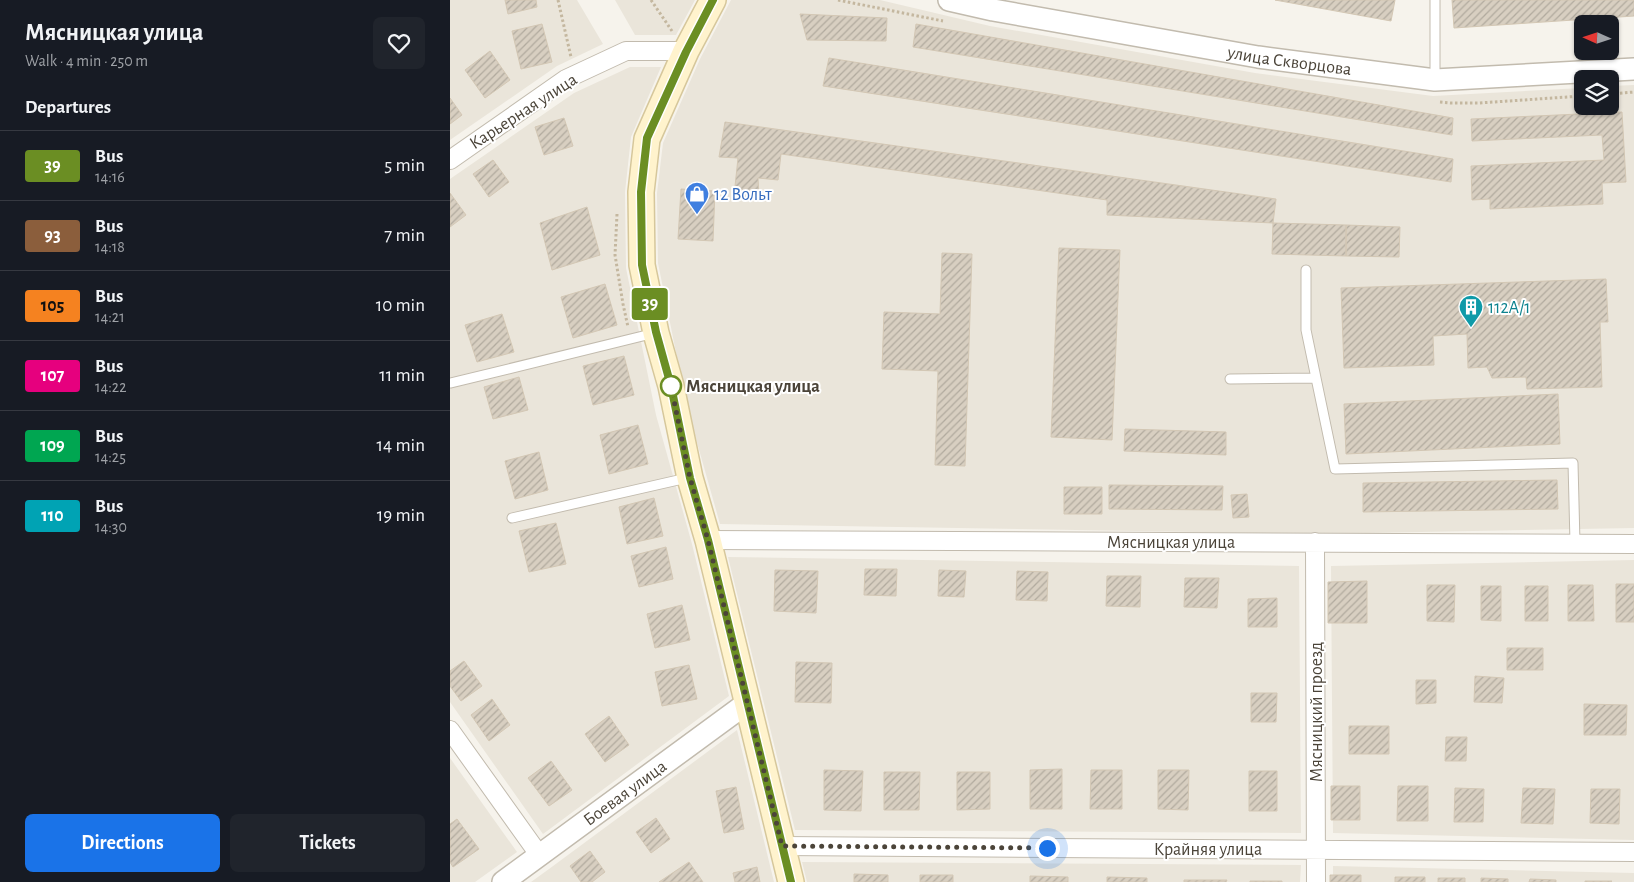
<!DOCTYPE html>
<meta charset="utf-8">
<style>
:root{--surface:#171b24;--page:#20242c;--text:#f1f3f6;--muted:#9ea1a6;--line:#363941;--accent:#1a73e8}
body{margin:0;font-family:"Alegreya Sans",sans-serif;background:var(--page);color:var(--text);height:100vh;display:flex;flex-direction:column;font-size:19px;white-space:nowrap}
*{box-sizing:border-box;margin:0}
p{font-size:16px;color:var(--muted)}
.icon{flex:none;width:28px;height:28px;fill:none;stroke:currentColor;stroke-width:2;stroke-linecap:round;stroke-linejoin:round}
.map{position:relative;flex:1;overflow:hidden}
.side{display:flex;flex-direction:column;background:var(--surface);width:450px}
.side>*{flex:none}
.badge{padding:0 10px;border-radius:4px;font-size:18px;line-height:32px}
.needle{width:32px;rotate:273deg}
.fabs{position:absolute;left:1124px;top:15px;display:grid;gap:10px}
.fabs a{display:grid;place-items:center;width:45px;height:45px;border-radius:8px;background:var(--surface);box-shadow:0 1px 4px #0004;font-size:25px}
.you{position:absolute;width:25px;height:25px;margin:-12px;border:4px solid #fff;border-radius:50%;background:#1a73e8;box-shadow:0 0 0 8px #1a73e833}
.map>.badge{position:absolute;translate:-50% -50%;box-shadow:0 0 0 2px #fff}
h2{padding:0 25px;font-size:19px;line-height:45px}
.round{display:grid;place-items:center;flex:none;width:52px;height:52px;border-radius:8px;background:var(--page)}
.overview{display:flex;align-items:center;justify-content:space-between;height:85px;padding:0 25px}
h1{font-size:24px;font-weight:600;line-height:38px}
.action{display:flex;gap:10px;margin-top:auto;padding:10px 25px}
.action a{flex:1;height:58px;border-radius:8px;background:var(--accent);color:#fff;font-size:20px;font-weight:600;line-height:58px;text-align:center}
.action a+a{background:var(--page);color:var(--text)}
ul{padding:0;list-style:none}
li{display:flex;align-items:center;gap:15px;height:70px;padding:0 25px;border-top:1px solid var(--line)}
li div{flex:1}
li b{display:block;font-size:19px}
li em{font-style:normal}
li .badge{min-width:55px;font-weight:700;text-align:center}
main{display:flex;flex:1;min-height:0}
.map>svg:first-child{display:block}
.residential{fill:#eae5da}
.building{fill:url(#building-hatch);stroke:#d3c7b4}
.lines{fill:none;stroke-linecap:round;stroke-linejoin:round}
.service-casing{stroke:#c2bbae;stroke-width:11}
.minor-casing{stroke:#c2bbae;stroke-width:20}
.tertiary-casing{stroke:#c2bbae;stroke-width:24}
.secondary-casing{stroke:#d6c79b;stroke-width:28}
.path{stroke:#c4b79f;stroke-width:3;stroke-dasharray:2.5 2.5;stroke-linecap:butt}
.service{stroke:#fff;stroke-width:9}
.minor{stroke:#fff;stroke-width:18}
.tertiary{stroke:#fff;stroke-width:21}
.secondary{stroke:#fff3cd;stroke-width:25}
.line-casing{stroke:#fff;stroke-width:11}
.line{stroke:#6b8e23;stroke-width:8}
.walk{stroke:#4b4439;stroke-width:5;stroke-dasharray:0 9}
.stop-dot{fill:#fff;stroke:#6b8e23;stroke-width:2.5}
.labels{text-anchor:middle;stroke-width:4;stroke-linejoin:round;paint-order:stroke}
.street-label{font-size:18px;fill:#4b4439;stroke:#fff}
.shop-label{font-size:18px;fill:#366cbe;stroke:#fff;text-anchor:start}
.culture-label{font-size:18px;fill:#0d838f;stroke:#fff;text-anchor:start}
.stop-label{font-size:18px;font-weight:bold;fill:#4b4439;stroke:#fff;text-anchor:start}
</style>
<main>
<section class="side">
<div class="overview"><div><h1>Мясницкая улица</h1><p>Walk · 4 min · 250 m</p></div><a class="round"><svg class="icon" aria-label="heart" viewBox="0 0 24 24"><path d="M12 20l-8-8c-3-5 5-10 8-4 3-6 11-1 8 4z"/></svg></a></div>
<h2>Departures</h2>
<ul>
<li><span class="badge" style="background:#6b8e23;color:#fff">39</span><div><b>Bus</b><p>14:16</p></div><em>5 min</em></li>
<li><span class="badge" style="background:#8b5e3c;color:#fff">93</span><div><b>Bus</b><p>14:18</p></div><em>7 min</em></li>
<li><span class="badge" style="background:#f58220;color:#111">105</span><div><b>Bus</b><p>14:21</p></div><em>10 min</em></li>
<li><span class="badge" style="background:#e6007e;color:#fff">107</span><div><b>Bus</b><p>14:22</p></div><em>11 min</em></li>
<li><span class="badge" style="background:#00a651;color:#fff">109</span><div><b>Bus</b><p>14:25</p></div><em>14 min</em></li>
<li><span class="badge" style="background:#00a3b4;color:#fff">110</span><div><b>Bus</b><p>14:30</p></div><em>19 min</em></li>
</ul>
<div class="action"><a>Directions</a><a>Tickets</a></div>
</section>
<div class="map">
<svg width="1184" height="882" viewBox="0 0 1184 882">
<defs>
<pattern id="building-hatch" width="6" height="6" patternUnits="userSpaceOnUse" patternTransform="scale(1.25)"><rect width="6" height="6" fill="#d8cfc1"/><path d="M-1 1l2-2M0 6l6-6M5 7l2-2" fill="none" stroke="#b1aa9e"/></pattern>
</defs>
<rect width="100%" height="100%" fill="#f6f3ec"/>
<path class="residential" d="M0 0H127L153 44 107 66 0 140Z
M165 0H245L226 35H185Z
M281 0H430L540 26 805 73 983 96 1132 88V106H1160V86L1184 85V528L865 534 270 524 237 407 208 263 207 193 213 143 250 59Z
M180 67H211L181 137 175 192 176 268 206 415 242 544 279 696 93 834 0 702V179L124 93Z
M278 557 849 566 851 833 345 830Z
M1184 560V840L883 833 881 566Z
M287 730 324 882H81L99 869Z
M0 758 67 852 25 882H0Z
M352 862 851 865 850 882H357Z
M883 866 1184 873V882H883Z"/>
<path class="building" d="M55 0H86L87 7 58 14Z
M825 0H945L941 21Z
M1002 0H1184V16L1004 28Z
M350 14 437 18 436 41 357 40Z
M92 24 102 62 71 69 62 31Z
M466 24 1003 118 1002 135 463 47Z
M40 51 60 80 35 98 15 70Z
M379 58 1003 159 1001 182 373 86Z
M0 98 12 115 0 124Z
M1172 112 1176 182 1152 183 1153 204 1040 209V199L1022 200 1021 166 1154 160 1152 135 1022 141 1021 119Z
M114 118 123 146 94 155 85 127Z
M275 122 826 199 823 223 657 215V200L331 154 328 180 308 178 309 197 284 196 288 158 269 157Z
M43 160 59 182 39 197 23 174Z
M231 189 265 191 263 241 228 239Z
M0 193 16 215 0 227Z
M137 207 150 255 102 270 90 223Z
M823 223 896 225V256L822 254Z
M896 225 950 227 949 257 896 256Z
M609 248 670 250 662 440 601 437Z
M492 253 522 254 515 466 485 465 488 371 432 369 434 312 490 314Z
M1156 279 1158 322H1150L1152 387 1077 389 1076 377 1042 378 1037 367 1018 368 1017 334 983 336 984 365 894 368 891 288Z
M155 284 167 325 123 338 111 297Z
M52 314 64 352 27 362 15 325Z
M174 356 184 395 143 405 133 366Z
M69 377 78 410 43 419 34 387Z
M1108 394 1110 444 896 454 894 404Z
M188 425 198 464 159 474 150 435Z
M675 429 776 432V455L674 451Z
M89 452 98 490 65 499 55 461Z
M1107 480 1108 509 913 512V483Z
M659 485 773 486 772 510 659 509Z
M614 487H652V514H614Z
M797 494 799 517 783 518 781 495Z
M204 498 213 536 177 544 169 507Z
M106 523 116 564 79 572 69 531Z
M216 547 223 579 189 587 181 556Z
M415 569H447L446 596 414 595Z
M325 570 368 571 366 613 324 611Z
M489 570 516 571 514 597 488 596Z
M567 571 598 572 597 601 566 600Z
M657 576H691L690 607 656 606Z
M735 578H769L767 608 734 607Z
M917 581V623H878V582Z
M1166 584H1184V622H1166Z
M977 585H1005L1004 622 977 621Z
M1118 585H1143L1144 621H1118Z
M1031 586H1051V621L1031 620Z
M1075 586H1098V621H1075Z
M827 598V627H798V599Z
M232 605 240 640 205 648 197 614Z
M1057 648H1093V670H1057Z
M14 661 32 686 11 701 0 686V671Z
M346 662 382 663 381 703 345 702Z
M239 665 247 699 212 706 205 672Z
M1025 676 1054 678 1052 703 1024 702Z
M966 680H986V703L966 704Z
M801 693H827L826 722H801Z
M42 699 60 725 39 741 21 715Z
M1134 704 1177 705 1176 735H1134Z
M159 716 179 745 155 762 135 734Z
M899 726H939V754H899Z
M996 737H1017L1016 761H995Z
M101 761 122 790 99 806 78 778Z
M612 769V809H580V770Z
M374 770 413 771 411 811 374 810Z
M641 770H672V809H640Z
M708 770H739L738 810 708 809Z
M799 771H827V811H799Z
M434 772H470L469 810H434Z
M507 772H540V809L507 810Z
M881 786H910V820H881Z
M948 786H978V821H947Z
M286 787 294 829 274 833 266 791Z
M1005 788 1034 789 1033 822H1004Z
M1073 788 1105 789 1103 824 1071 823Z
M1141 789H1170L1169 824 1140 823Z
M206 818 220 839 201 853 186 832Z
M7 819 29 849 3 867 0 862V824Z
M140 851 155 872 142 882H131L120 866Z
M239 862 253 882H209Z
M307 867 310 882H285L283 873Z
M404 874 438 875V882H404Z
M470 875H503V882H470Z
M880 875H911V882H880Z
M580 876 618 877V882H580Z
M657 877 697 878V882H657Z
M945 877H975V882H945Z
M988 878H1015V882H988Z
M1031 878 1058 879V882H1031Z
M1080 879 1106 880V882H1079Z
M734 880H777L776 882H734Z
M800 881H832V882H800Z
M1135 881H1162L1161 882H1135Z"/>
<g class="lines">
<defs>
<path id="service" d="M985 0V80
M856 270V330L885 469 1123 463 1125 543
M780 379 866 378
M1 383 205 333
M62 518 237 478"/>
<path id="minor" d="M0 160 116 79 176 51H236
M258 540 1184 544
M865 542 866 882
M0 730 90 856
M332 846 1184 852"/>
<g id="tertiary">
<path id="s1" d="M499 0 543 10 808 57 985 80 1184 69"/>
<path id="s2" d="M53 882 297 703"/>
</g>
<path id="secondary" d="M263 0 236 51 197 139 191 192 192 265 206 333 221 386 240 478 258 540 341 882"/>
</defs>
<use href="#service" class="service-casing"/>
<use href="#minor" class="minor-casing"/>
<use href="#tertiary" class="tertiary-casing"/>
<use href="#secondary" class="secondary-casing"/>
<path class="path" d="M108 0 121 57
M201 0 222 31
M388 0 493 21
M1160 94 1184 92
M990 102 1001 103H1029L1132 96
M167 214 165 255 173 304 178 327"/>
<use href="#service" class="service"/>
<use href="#minor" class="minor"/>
<use href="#tertiary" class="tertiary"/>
<use href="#secondary" class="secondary"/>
</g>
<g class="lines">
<defs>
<path id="line" d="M263 0 236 52 197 138 191 192 192 265 206 332 221 386 240 478 258 540 341 882"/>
</defs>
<use href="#line" class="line-casing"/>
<use href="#line" class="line"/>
<path class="walk" d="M221 386 240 478 258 540 332 846 597 848"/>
</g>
<defs>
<symbol id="shop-pin" viewBox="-11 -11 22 30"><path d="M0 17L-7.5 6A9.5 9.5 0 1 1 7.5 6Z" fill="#3f7fe0" stroke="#fff"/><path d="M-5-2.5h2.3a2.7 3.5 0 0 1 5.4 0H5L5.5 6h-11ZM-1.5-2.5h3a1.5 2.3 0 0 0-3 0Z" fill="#fff"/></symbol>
<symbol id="building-pin" viewBox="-11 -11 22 30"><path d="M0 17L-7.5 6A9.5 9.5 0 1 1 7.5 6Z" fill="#0f9aa8" stroke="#fff"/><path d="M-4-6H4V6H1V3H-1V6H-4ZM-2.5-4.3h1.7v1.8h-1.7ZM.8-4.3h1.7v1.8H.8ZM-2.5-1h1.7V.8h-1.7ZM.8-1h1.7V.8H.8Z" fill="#fff"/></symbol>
</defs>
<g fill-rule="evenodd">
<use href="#shop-pin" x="233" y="180" width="28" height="38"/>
<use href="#building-pin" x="1007" y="293" width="28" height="38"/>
</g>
<circle class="stop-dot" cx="221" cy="386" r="10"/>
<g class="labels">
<g class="street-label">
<text dy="6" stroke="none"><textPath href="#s1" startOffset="346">улица Скворцова</textPath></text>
<text transform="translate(73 111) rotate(-33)" y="6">Карьерная улица</text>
<text x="721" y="548">Мясницкая улица</text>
<text transform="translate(866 712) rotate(-90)" y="6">Мясницкий проезд</text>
<text dy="6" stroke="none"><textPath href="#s2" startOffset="151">Боевая улица</textPath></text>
<text x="758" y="855">Крайняя улица</text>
</g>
<g class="shop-label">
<text x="264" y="200">12 Вольт</text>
</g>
<g class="culture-label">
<text x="1038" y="313">112А/1</text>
</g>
<g class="stop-label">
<text x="236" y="392">Мясницкая улица</text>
</g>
</g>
</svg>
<div class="fabs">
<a><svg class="needle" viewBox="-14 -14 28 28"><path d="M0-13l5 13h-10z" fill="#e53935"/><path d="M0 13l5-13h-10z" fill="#9ea1a6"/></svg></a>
<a><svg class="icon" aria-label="layers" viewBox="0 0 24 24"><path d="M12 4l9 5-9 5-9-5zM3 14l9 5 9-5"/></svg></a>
</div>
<div class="you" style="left:597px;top:848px"></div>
<b class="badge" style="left:200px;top:304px;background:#6b8e23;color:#fff">39</b>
</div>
</main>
